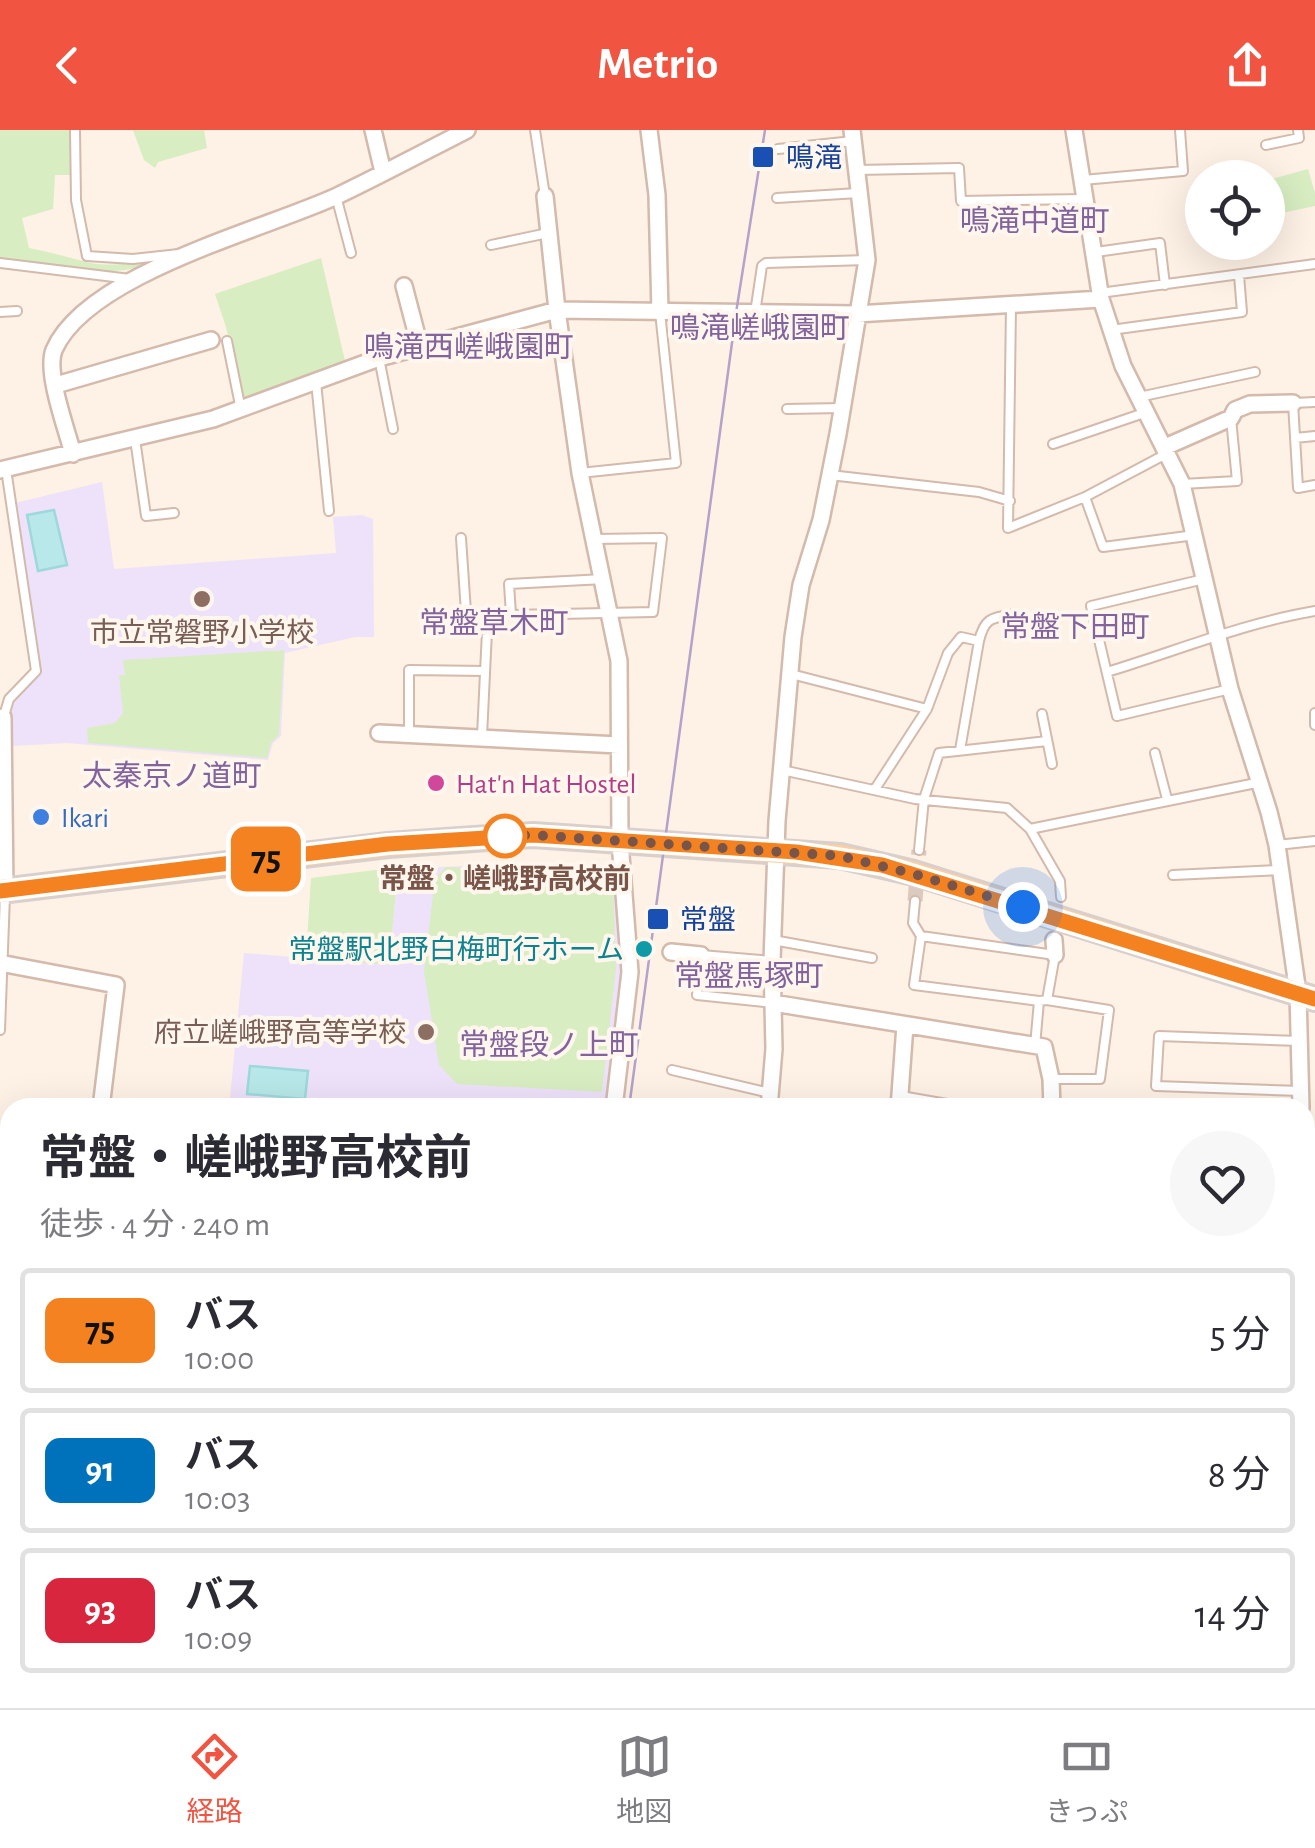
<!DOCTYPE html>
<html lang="ja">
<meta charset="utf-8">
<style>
:root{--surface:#fff;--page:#f7f7f7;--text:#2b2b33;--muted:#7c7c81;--line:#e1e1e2;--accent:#f15441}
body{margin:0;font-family:"Alegreya Sans","Noto Sans JP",sans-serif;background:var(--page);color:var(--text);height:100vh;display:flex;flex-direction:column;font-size:38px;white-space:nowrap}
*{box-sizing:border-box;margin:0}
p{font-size:32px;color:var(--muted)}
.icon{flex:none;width:55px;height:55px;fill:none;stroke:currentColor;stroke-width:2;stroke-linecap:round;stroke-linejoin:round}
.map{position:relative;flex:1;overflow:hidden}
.drawer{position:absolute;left:0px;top:968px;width:1315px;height:612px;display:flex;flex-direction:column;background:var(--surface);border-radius:30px 30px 0 0;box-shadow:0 10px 40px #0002}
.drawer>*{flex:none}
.badge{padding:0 20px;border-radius:15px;font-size:35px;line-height:65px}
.controls{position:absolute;left:1185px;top:30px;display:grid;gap:20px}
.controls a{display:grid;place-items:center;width:100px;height:100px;border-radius:50%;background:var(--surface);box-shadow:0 10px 40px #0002;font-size:50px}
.you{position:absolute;width:50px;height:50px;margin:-25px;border:8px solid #fff;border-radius:50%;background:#1a73e8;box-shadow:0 0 0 15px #1a73e833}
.map>.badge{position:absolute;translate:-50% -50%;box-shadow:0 0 0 5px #fff}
.round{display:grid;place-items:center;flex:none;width:105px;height:105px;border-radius:52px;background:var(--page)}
.overview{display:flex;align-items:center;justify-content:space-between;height:170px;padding:0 40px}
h1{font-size:48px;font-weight:700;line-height:75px}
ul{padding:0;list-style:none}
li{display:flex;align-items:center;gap:30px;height:125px;margin:0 20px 15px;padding:0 20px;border:5px solid var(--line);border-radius:10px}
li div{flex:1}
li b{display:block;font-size:38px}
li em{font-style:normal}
li .badge{min-width:110px;font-weight:700;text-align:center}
header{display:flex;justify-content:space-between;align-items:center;height:130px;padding:0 40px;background:var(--accent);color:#fff;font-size:45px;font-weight:700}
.tabs{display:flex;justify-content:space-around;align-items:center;height:140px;border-top:2px solid var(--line);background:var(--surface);font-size:28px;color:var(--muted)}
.tabs a{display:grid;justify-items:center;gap:5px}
.tabs .active{color:var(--accent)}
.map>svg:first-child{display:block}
.education{fill:#eee2fa}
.green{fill:#d8edc2}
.water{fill:#b8e8e9;stroke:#9dd9dc;stroke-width:2.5}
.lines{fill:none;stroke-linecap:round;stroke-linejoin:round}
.street-tunnel{stroke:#ddcabe;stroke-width:15;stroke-dasharray:15 8;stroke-linecap:butt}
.lane-casing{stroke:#d3baac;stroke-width:12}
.street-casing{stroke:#d3baac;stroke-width:20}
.primary-casing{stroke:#d9cfcc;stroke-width:28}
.lane{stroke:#fff;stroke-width:8}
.street{stroke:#fff;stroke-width:15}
.primary{stroke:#ffce9b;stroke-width:22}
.tram{stroke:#b3a2c9;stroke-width:2.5}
.line-casing{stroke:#fff;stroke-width:22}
.line{stroke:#f58220;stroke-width:15}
.walk{stroke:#795448;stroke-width:10;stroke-dasharray:0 18}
.transit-dot{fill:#1a4fb4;stroke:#fff6ed;stroke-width:4}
.education-dot{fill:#8d6e63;stroke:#fff6ed;stroke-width:4}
.hotel-dot{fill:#d1479c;stroke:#fff6ed;stroke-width:4}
.shop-dot{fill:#3f7fe0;stroke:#fff6ed;stroke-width:4}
.stop-dot{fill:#fff;stroke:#f58220;stroke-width:5}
.culture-dot{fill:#0f9aa8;stroke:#fff6ed;stroke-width:4}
.labels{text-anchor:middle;stroke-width:8;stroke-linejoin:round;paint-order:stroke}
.transit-label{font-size:28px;fill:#164399;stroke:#fff6ed;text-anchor:start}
.education-label{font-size:28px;fill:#785e54;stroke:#fff6ed}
.hotel-label{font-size:28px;fill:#b23c85;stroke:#fff6ed;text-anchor:start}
.shop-label{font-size:28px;fill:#366cbe;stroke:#fff6ed;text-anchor:start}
.stop-label{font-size:28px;font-weight:bold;fill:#795448;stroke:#fff6ed}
.culture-label{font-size:28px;fill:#0d838f;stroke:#fff6ed;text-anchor:end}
.neighbourhood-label{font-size:30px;fill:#83639d;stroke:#fff6ed}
</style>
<header><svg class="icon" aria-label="back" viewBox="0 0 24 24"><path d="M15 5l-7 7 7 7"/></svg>Metrio<svg class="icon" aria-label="share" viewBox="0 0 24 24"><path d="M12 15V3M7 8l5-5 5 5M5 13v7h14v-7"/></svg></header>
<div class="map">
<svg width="1315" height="1578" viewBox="0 0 1315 1578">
<rect width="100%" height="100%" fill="#fef1e5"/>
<path class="education" d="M102 352 114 439 336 423 333 387 362 385 373 389 374 507H355L285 523 281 606 273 613 268 630 67 613 12 616V572L39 540 15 373Z
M524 733 613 737 618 742 624 840 607 977 229 978 244 823 389 835 398 739Z"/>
<path class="green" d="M0 0H70L71 45H55L53 79 22 88 29 118C49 122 68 127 86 132 109 138 138 132 162 129 112 153 53 136 0 129Z
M133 0H204L207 18 158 32 155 38 144 30Z
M1308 39 1315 63V76L1268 86V50Z
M321 128 346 235 242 276 226 197 215 164Z
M284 520 279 605 271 613 267 628 88 613 87 598 115 593 123 583 119 545H125L123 530Z
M446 737 603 741 613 749 616 839 602 962 457 954 439 935 424 841 435 748Z
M383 739V762L396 761 389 835 306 828 311 748Z
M6 1523H10V1570H144L173 1578H8Z"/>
<path class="water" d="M54 380 67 435 38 441 27 385Z
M250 936 308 941 305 969 247 964Z"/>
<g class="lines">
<path class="street-tunnel" d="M915 771 919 720"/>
<defs>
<path id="lane" d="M75 0 76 70 87 126 133 129 179 124
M535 0 545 66
M1266 15 1299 8 1298 0
M778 19 853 11
M857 40 959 38 961 71 1086 69
M1083 50 1183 41 1180 0
M336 66 351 123
M777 68 858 63
M491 115 548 103
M1096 122 1160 113 1165 155
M0 133 130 149
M1100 163 1315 134
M1011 175 1008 398 1085 367 1168 323
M0 182 17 181
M755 183 762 136 766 133 867 130
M1111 200 1242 182 1239 145
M227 211 241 280
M379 228 393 299
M316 252 329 381
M1139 267 1255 242
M1315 272 1293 273 1298 358 1315 355
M787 279 842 278
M1295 308 1315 306
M135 309 146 386 174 383
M1053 314 1147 282
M580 343 676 333 660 182
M830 345 979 362 1010 371
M1182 354 1237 351 1231 288
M1085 367 1103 417 1195 405
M461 408 467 497 487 501 482 606
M595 409 662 408 653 482 511 485 509 454 604 449
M1204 449 1091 476 1117 586 1230 559
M979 511C985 486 993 488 1016 484
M1107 542C1176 521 1244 493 1315 481
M791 544 927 579
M1315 583V595
M1042 584 1052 634
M4 586 9 569 36 541 6 339
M409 604V540L485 541
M1155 623 1167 669
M782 640 915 669 1007 678 1030 699 1261 652
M875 659 927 579 948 523 961 507 979 511 960 620
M1030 699 1060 751 1061 767
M1277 715 1315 711
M919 720 924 669 939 623 1047 611
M1173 745 1280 740
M915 771 913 793 921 806 914 855 1039 871 1047 870 1055 825 921 806
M773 810 872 828
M772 831 701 825 697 865 773 873
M1047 870 1109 880 1100 949H1051
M0 900 5 765
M1299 911 1159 906 1156 956 1301 961
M1035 916 1039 871
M672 940 770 963
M901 966 970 978
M794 1570 795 1578
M888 1570V1578
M1217 1570 1218 1578
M434 1578 435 1570
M1086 1578H1089
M1169 1578 1168 1572 1174 1570"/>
<path id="street" d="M373 0 383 42
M649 0 657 65 660 182
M1074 0 1101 169
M545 66 557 180 580 343 619 531 620 712 630 842 614 978
M404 156 420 217
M56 255 211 210
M1165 317 1231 288 1235 280 1250 274 1293 273
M73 324C67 300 45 242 54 220 87 144 263 100 337 66 381 45 424 22 467 0
M0 340 213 289 379 228 557 180 857 184 1101 169 1123 236 1182 354 1230 559 1269 682 1277 715 1298 863 1301 978
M3 587 5 761
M379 603 619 615
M1054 810 1055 825
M671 822 701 825
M5 834 116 855 101 978
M773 873 1044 917 1051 949 1052 978
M769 978 774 919 772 831 777 691 793 507 801 455 821 390 838 304 867 130 852 0
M899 978 905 895
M0 1051 10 1053
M0 1148H10
M1305 1170 1315 1266
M0 1220 10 1217
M1305 1280H1315
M245 1570 246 1578
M710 1570 741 1578
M991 1570V1578
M397 1578V1570
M582 1578 584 1570"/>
<path id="primary" d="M0 761 388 715 533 705 840 726 914 743 1315 869"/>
</defs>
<use href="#lane" class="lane-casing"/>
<use href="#street" class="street-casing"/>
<use href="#primary" class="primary-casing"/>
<use href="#lane" class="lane"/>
<use href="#street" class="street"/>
<use href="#primary" class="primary"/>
<path class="tram" d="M629 978 736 183 765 0
M545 1578 546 1570"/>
</g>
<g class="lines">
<defs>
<path id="line" d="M0 761 388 714 533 705 796 722 882 735 1315 869"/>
</defs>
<use href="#line" class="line-casing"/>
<use href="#line" class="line"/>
<path class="walk" d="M505 706H497L533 705 840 726 914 744 1023 777"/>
</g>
<g class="transit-dot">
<rect x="751" y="15" width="24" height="24" rx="5"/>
<rect x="646" y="777" width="24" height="24" rx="5"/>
</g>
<g class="education-dot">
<circle cx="202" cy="469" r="10"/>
<circle cx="426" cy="902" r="10"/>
</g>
<circle class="hotel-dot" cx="436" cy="653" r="10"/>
<circle class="shop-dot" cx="41" cy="687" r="10"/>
<circle class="stop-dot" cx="505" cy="706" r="20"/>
<circle class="culture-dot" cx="644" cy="819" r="10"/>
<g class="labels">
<g class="transit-label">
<text x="786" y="37">鳴滝</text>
<text x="680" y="799">常盤</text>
</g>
<g class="education-label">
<text x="202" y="512">市立常磐野小学校</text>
<text x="406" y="912" text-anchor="end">府立嵯峨野高等学校</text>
</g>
<g class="hotel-label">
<text x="456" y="663">Hat'n Hat Hostel</text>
</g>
<g class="shop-label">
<text x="61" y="697">Ikari</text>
</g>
<g class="stop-label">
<text x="505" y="758">常盤・嵯峨野高校前</text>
</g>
<g class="culture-label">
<text x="624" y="829">常盤駅北野白梅町行ホーム</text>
</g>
<g class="neighbourhood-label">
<text x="1035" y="101">鳴滝中道町</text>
<text x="760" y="208">鳴滝嵯峨園町</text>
<text x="469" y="227">鳴滝西嵯峨園町</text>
<text x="494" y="503">常盤草木町</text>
<text x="1075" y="507">常盤下田町</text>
<text x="172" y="656">太秦京ノ道町</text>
<text x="749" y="856">常盤馬塚町</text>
<text x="549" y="925">常盤段ノ上町</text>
</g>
</g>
</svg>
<div class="controls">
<a><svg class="icon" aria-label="locate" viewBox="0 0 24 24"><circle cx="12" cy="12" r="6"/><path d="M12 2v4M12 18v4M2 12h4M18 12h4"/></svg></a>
</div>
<div class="you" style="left:1023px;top:777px"></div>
<b class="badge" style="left:266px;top:729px;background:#f58220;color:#111">75</b>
<section class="drawer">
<div class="overview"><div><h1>常盤・嵯峨野高校前</h1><p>徒歩 · 4 分 · 240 m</p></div><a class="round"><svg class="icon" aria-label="heart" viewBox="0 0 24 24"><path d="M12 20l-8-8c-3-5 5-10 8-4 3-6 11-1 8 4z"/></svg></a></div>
<ul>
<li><span class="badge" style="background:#f58220;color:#111">75</span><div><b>バス</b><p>10:00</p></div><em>5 分</em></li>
<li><span class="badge" style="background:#0072bc;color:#fff">91</span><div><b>バス</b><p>10:03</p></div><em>8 分</em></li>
<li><span class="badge" style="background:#d7263d;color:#fff">93</span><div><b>バス</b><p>10:09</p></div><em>14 分</em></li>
</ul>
</section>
</div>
<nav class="tabs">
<a class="active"><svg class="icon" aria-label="directions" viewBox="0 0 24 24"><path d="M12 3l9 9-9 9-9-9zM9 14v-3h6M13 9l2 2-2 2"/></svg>経路</a>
<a><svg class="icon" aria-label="map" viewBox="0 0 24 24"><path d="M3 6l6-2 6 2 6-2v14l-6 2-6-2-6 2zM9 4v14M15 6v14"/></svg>地図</a>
<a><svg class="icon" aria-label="tickets" viewBox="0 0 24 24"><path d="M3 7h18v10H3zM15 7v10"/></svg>きっぷ</a>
</nav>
